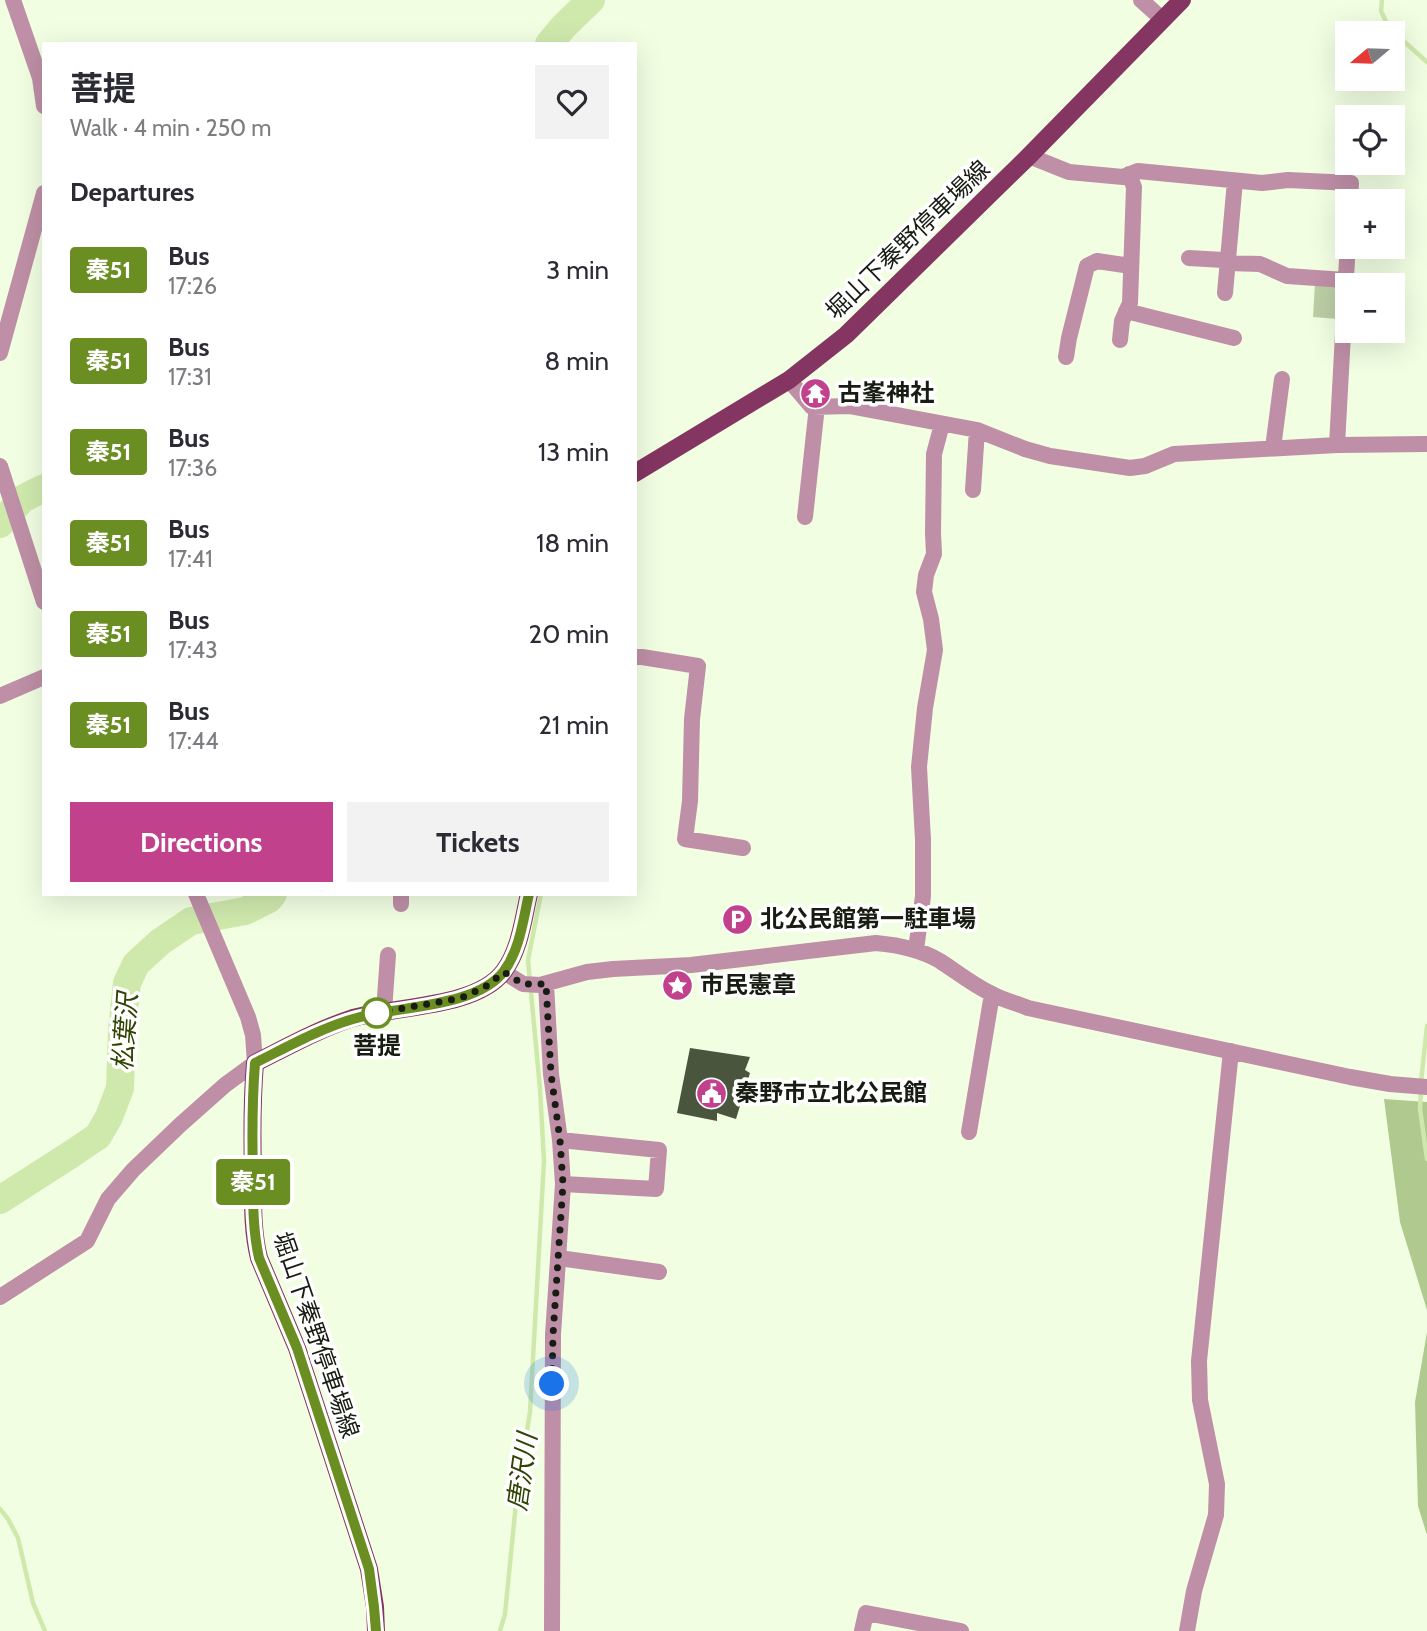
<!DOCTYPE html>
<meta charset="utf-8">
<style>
:root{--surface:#fff;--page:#f2f2f3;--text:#2b2b33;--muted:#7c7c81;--accent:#c1418d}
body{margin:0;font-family:Cabin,"Noto Sans JP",sans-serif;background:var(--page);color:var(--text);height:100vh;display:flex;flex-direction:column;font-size:26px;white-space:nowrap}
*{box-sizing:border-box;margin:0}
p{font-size:23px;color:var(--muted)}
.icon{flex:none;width:38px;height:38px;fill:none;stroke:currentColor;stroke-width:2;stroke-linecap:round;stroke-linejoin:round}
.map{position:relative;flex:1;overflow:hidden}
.drawer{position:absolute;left:42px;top:42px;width:595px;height:854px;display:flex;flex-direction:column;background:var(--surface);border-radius:0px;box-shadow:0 7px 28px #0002}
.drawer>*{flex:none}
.badge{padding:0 14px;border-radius:5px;font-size:24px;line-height:46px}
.needle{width:46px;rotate:251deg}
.fabs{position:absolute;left:1335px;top:21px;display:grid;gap:14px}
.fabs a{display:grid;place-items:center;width:70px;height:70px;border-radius:0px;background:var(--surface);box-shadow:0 7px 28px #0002;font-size:35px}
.you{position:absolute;width:35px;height:35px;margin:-18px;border:5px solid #fff;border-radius:50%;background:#1a73e8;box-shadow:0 0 0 10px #1a73e833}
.map>.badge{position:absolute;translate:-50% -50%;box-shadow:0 0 0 4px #fff}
h2{padding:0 28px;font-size:26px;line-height:63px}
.round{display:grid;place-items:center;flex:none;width:74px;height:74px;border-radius:0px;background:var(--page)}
.headline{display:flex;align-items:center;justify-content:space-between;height:119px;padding:0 28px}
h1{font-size:33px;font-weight:700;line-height:52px}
.action{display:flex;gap:14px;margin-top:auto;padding:14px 28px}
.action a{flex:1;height:80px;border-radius:0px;background:var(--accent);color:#fff;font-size:28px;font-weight:700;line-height:80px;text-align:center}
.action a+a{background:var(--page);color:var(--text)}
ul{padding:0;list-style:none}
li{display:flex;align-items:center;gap:21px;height:91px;padding:0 28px}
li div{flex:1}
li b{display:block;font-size:26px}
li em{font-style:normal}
li .badge{min-width:77px;font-weight:700;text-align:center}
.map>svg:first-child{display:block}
.green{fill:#bbcea4}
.forest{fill:#b0c98f}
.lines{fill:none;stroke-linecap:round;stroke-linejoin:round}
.stream{stroke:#cfe9ad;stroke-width:4.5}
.river{stroke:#cfe9ad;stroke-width:28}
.building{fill:#4a553d}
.minor{stroke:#be8fa6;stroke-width:16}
.major{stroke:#843562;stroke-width:18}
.line-casing{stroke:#fff;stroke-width:16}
.line{stroke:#6b8e23;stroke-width:10}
.walk{stroke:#181c12;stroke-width:7;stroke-dasharray:0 12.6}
.stop-dot{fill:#fff;stroke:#6b8e23;stroke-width:3.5}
.labels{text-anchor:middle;stroke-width:7;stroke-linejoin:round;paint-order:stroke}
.street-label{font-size:24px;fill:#181c12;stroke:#fff}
.poi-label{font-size:24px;font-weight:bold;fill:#181c12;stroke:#fff;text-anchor:start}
.stop-label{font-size:24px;font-weight:bold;fill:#181c12;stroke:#fff}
.water-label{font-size:26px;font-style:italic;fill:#304503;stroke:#fff}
</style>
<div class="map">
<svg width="1427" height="1631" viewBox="0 0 1427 1631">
<rect width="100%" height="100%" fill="#f1fee2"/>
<path class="green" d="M1315 283 1336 285 1340 292 1338 319 1313 317Z"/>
<path class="forest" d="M1384 1099 1427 1102V1310L1400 1222Z
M1427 1332V1535L1418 1506 1415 1402Z"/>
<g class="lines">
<path class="stream" d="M1382 0 1381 11 1389 28 1427 62
M1421 1082 1427 1026
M1421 1091 1420 1109 1427 1159
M0 1509 8 1519 18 1538 33 1603 45 1631
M500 1631 505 1614 517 1493 530 1412 544 1161 540 1089 528 960 541 894"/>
<path class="river" d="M549 44 564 26 591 0
M0 524 22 499 44 488
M0 1200 73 1153 98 1136 109 1117 120 1088 122 1030 127 983 136 964 160 942 191 921 245 911 269 899 273 894"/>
</g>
<path class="building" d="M690 1048 750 1057 745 1070 750 1073 736 1119 717 1113V1121L677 1113Z"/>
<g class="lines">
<path class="minor" d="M13 0 40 78 44 106
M1141 0 1162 19
M1029 156 1069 172 1123 177 1138 171 1262 183 1288 180 1351 183 1350 201
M1189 258 1223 260 1228 263 1260 264 1287 276 1345 280
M1225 293 1235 181
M1126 311 1234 338
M1120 340 1122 321 1130 303 1134 187 1129 174
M0 353 44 193
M1066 357 1069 338 1087 266 1097 261 1131 266
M789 380 812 407 849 406 977 430 1025 449 1050 456 1130 468 1145 466 1174 454 1337 445 1427 444
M1337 445 1348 241
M1273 448 1282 379
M0 466 44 602
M973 490 977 430
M805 517 817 406
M635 657H642L698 666 692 719 690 801 685 839 743 848
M0 696 44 677
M401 904V894
M916 950 923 896V840L919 767 925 708 935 650 931 619 924 592 926 575 934 554 933 533 934 454 942 424
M504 972 523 984 540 985 587 972 613 969 691 965 876 943C898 945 920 949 940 961 957 972 973 985 992 994 1003 1000 1016 1003 1028 1008L1350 1077 1390 1084 1427 1087
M546 984 551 1074 560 1140 563 1184 553 1335 552 1631
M384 1011 388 955
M969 1132 992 994
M560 1140 659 1150 656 1189 563 1184
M559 1258 659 1272
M0 1297 87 1241 108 1199 133 1170 180 1125 225 1085 255 1063 253 1035 248 1017 196 894
M862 1631 866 1613 961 1631
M1187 1631 1194 1591 1216 1515 1217 1484 1200 1400 1199 1361 1231 1051"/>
<path class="major" d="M635 473 789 380 846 335 1029 156 1182 0
M376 1631 375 1607 369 1569 297 1348 259 1258C252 1230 253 1201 253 1172 252 1135 252 1099 255 1063 287 1047 319 1029 353 1018 395 1006 477 1008 504 971 520 949 523 920 529 894"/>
</g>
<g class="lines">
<defs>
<path id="line" d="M376 1631 374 1607 369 1569 297 1348 259 1258C253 1231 253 1205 253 1177 252 1139 252 1101 255 1063 287 1047 319 1029 353 1019 395 1006 477 1008 504 971 520 949 523 920 529 894"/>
</defs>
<use href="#line" class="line-casing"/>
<use href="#line" class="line"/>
<path class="walk" d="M377 1013 461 998 485 987 504 972 523 984H546L551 1074 560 1140 563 1184 553 1335 552 1384"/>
</g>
<defs>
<symbol id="temple-disc" viewBox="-11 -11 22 22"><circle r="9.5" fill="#c1418d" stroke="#fff"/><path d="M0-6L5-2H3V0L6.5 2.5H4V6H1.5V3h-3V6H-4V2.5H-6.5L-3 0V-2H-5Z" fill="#fff"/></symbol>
<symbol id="parking-disc" viewBox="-11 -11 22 22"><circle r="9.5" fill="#c1418d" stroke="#fff"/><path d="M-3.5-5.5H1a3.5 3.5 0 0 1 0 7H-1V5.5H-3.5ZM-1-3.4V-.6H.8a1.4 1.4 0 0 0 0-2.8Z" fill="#fff"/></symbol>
<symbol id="sight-disc" viewBox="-11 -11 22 22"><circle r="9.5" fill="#c1418d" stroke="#fff"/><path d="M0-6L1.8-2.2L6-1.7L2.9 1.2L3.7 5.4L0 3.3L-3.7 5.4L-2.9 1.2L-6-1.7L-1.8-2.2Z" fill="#fff"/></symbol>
<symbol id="civic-disc" viewBox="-11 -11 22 22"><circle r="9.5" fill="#c1418d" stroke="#fff"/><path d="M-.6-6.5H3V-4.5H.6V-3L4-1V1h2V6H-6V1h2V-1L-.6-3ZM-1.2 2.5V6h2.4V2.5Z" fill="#fff"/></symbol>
</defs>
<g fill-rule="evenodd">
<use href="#temple-disc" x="798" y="376" width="35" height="35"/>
<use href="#parking-disc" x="720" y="902" width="35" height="35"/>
<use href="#sight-disc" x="660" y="968" width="35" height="35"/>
<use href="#civic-disc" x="694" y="1076" width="35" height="35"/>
</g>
<circle class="stop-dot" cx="377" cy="1013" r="14"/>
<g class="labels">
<g class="street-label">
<text transform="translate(908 240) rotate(-44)" y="8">堀山下秦野停車場線</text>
<text transform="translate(316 1335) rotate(71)" y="8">堀山下秦野停車場線</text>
</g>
<g class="poi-label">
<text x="838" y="401">古峯神社</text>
<text x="760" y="927">北公民館第一駐車場</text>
<text x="700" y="993">市民憲章</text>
<text x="735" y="1101">秦野市立北公民館</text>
</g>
<g class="stop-label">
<text x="377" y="1054">菩提</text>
</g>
<g class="water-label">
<text transform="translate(125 1032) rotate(-86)" y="9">松葉沢</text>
<text transform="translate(522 1472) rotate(-82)" y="9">唐沢川</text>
</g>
</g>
</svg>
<div class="fabs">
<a><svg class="needle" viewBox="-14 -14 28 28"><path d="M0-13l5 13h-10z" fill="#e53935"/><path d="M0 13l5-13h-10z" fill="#7c7c81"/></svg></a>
<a><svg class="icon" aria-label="locate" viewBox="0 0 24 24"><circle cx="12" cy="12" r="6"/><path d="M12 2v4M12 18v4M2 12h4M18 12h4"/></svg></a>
<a>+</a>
<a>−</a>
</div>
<div class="you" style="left:552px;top:1384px"></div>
<b class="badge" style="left:253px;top:1182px;background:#6b8e23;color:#fff">秦51</b>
<section class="drawer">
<div class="headline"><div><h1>菩提</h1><p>Walk · 4 min · 250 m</p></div><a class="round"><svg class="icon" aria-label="heart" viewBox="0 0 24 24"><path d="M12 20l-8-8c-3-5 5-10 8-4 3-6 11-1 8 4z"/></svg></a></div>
<h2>Departures</h2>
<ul>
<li><span class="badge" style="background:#6b8e23;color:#fff">秦51</span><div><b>Bus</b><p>17:26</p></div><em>3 min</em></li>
<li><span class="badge" style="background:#6b8e23;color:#fff">秦51</span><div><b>Bus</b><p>17:31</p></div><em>8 min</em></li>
<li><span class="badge" style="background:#6b8e23;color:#fff">秦51</span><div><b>Bus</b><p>17:36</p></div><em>13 min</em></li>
<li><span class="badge" style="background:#6b8e23;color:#fff">秦51</span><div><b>Bus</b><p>17:41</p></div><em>18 min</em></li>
<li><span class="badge" style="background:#6b8e23;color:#fff">秦51</span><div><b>Bus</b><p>17:43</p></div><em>20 min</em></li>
<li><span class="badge" style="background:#6b8e23;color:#fff">秦51</span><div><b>Bus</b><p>17:44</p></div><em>21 min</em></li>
</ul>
<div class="action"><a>Directions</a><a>Tickets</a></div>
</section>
</div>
